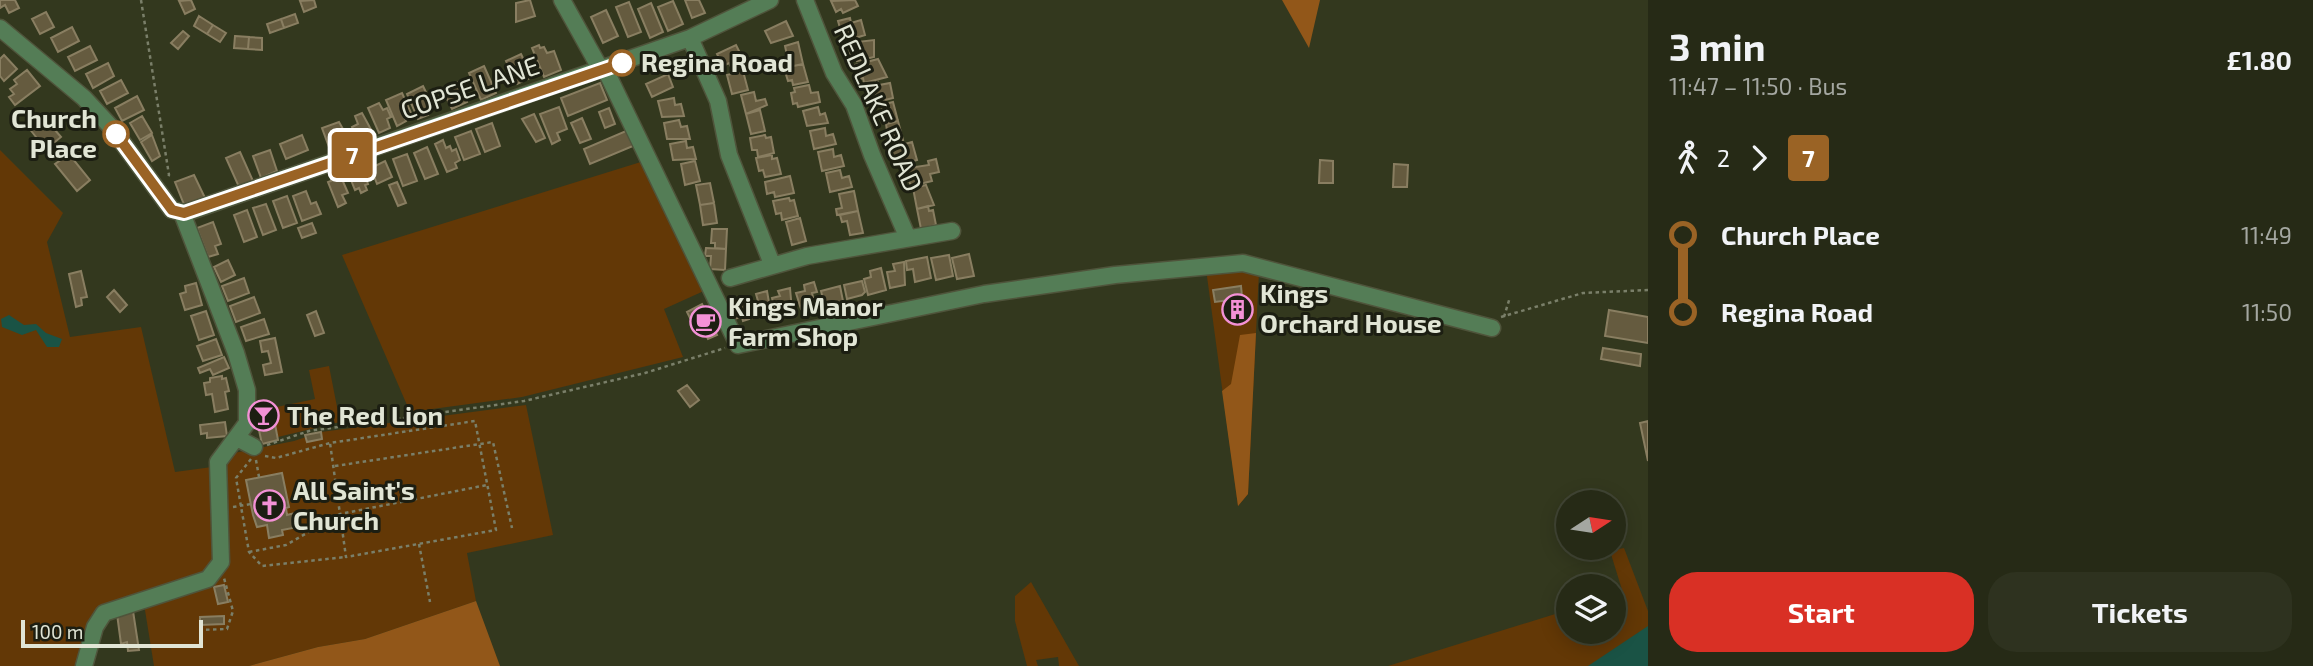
<!DOCTYPE html>
<meta charset="utf-8">
<style>
:root{--surface:#262a16;--page:#2e321f;--text:#f1f3f6;--muted:#a4a7a1;--line:#424635;--accent:#d93025}
body{margin:0;font-family:"Exo 2",sans-serif;background:var(--page);color:var(--text);height:100vh;display:flex;flex-direction:column;font-size:26px;white-space:nowrap}
*{box-sizing:border-box;margin:0}
p{font-size:23px;color:var(--muted)}
.icon{flex:none;width:38px;height:38px;fill:none;stroke:currentColor;stroke-width:2;stroke-linecap:round;stroke-linejoin:round}
.map{position:relative;flex:1;overflow:hidden}
.sheet{display:flex;flex-direction:column;background:var(--surface);width:665px}
.sheet>*{flex:none}
.badge{padding:0 14px;border-radius:5px;font-size:24px;line-height:46px}
.needle{width:46px;rotate:78deg}
.tools{position:absolute;left:1556px;top:490px;display:grid;gap:14px}
.tools a{display:grid;place-items:center;width:70px;height:70px;border-radius:50%;background:var(--surface);box-shadow:0 4px 18px #0003,0 0 0 2px var(--line);font-size:35px}
.scale{position:absolute;left:21px;bottom:18px;width:182px;box-sizing:border-box;padding-left:7px;border:4px solid #e1e5d5;border-top:0;font-size:19px;line-height:24px;white-space:nowrap;color:#e1e5d5;-webkit-text-stroke:5px #1c1e12;paint-order:stroke}
.map>.badge{position:absolute;translate:-50% -50%;box-shadow:0 0 0 4px #fff}
.legs{display:flex;align-items:center;gap:10px;height:77px;padding:0 21px;font-size:23px}
.legs p{margin-inline-start:auto}
.headline{display:flex;align-items:center;justify-content:space-between;height:119px;padding:0 21px}
h1{font-size:38px;font-weight:700;line-height:52px}
.button{display:flex;gap:14px;margin-top:auto;padding:14px 21px}
.button a{flex:1;height:80px;border-radius:28px;background:var(--accent);color:#fff;font-size:28px;font-weight:700;line-height:80px;text-align:center}
.button a+a{background:var(--page);color:var(--text)}
ul{padding:0 21px;list-style:none}
li{display:flex;align-items:center;gap:24px;height:77px;font-size:26px}
li i{display:grid;place-items:center;width:10px;height:100%;margin:0 9px;background:currentColor}
li i::after{content:'';width:18px;height:18px;margin:-9px;border:5px solid;border-radius:50%;background:var(--surface)}
li p{margin-inline-start:auto}
li:first-child i{background:linear-gradient(#0000 50%,currentColor 0)}
li:last-child i{background:linear-gradient(currentColor 50%,#0000 0)}
main{display:flex;flex:1;min-height:0}
.map>svg:first-child{display:block}
.green{fill:#633806}
.forest{fill:#925719}
.water{fill:#1a5345}
.building{fill:#655b3f;stroke:#897e61;stroke-width:2}
.lines{fill:none;stroke-linecap:round;stroke-linejoin:round}
.minor-casing{stroke:#4f543b;stroke-width:19}
.path{stroke:#7a7f69;stroke-width:2.5;stroke-dasharray:3.5 3.5;stroke-linecap:butt}
.minor{stroke:#547d56;stroke-width:16}
.line-1-casing{stroke:#fff;stroke-width:16}
.line-1{stroke:#9a6325;stroke-width:10}
.stop-1-dot{fill:#fff;stroke:#9a6325;stroke-width:3.5}
.labels{text-anchor:middle;stroke-width:6;stroke-linejoin:round;paint-order:stroke}
.stop-label{font-size:26px;font-weight:bold;fill:#e1e5d5;stroke:#1c1e12;text-anchor:start}
.street-label{font-size:26px;fill:#e1e5d5;stroke:#1c1e12}
.poi-label{font-size:26px;font-weight:bold;fill:#e1e5d5;stroke:#1c1e12;text-anchor:start}
</style>
<main>
<div class="map">
<svg width="1648" height="666" viewBox="0 0 1648 666">
<rect width="100%" height="100%" fill="#33381e"/>
<path class="green" d="M0 150 63 213 47 242 70 337 141 327 175 472 212 467 216 562 205 575 117 603 80 666H0Z
M644 161 706 290 664 309 683 357 522 397 410 412 342 255Z
M1206 269 1259 272 1248 494 1238 506Z
M329 366 340 422 278 437 272 408 315 399 309 370Z
M526 405 553 535 467 553 476 601 365 639 318 647 249 666H154L144 604 222 574 221 470 229 454 294 441 321 432Z
M1624 548 1648 611V666H1388L1568 610V632H1614V596L1623 593 1610 551Z
M1031 582 1079 666H1059L1058 657 1036 660 1038 666H1027L1015 621V596Z"/>
<path class="forest" d="M1282 0H1320L1309 48Z
M1256 333 1248 494 1238 506 1222 391 1231 384 1240 335Z
M476 601 500 666H249L318 647 365 639Z"/>
<path class="water" d="M9 315 24 325 36 324 46 333 62 339 59 347H47L36 330 22 335 2 327 1 319Z
M1648 626V666H1588Z"/>
<path class="building" d="M0 0H15L19 8 9 13 5 5 0 8Z
M191 0 195 9 185 14 179 1Z
M314 0 316 7 304 12 300 1Z
M530 0 535 16 516 22V3Z
M685 0H699L705 13 692 18Z
M855 0 858 6 843 13 841 9 836 12 831 1Z
M673 1 683 24 668 31 658 7Z
M629 2 641 32 628 37 616 7Z
M651 3 663 32 650 38 638 9Z
M606 10 618 36 603 43 591 17Z
M46 12 54 27 40 34 32 19Z
M295 14 298 23 284 28 281 19Z
M199 16 213 25 207 34 194 26Z
M850 18 851 23 861 20 865 35 849 40 847 33 842 35 838 21Z
M281 19 284 28 270 33 267 24Z
M786 21 793 36 771 43 765 31Z
M213 25 226 33 220 42 207 34Z
M72 27 79 41 58 52 51 38Z
M183 31 189 36 178 49 171 43Z
M235 36 249 37 248 49 234 48Z
M249 37 262 38V50L248 49Z
M874 40V57L857 61 855 56 851 57 848 43Z
M798 42 803 64 784 68 783 61 788 60 785 46Z
M539 45 540 48 544 47 547 53 554 51 561 70 544 77 532 48Z
M736 45 744 61 731 67 729 63 723 66 717 54Z
M90 46 97 60 75 71 68 57Z
M521 54 532 77 517 84 506 61Z
M4 55 17 69 4 81 0 76V59Z
M878 59 887 77 864 83 863 78 859 79 855 65Z
M108 63 114 76 93 88 86 74Z
M803 64 808 82 793 85 792 80 788 81 784 68Z
M484 66 496 93 481 100 469 73Z
M27 70 40 86 15 105 9 97 14 94 10 89 17 84 14 80Z
M743 71 748 90 732 94 727 75Z
M668 74 673 87 652 97 646 84Z
M121 80 128 93 107 104 100 91Z
M458 82 467 102 452 109 442 89Z
M878 82 879 85 890 83 893 98 877 102 876 95 869 97 866 85Z
M600 83 607 100 568 116 561 98Z
M809 85 811 93 818 92 820 102 798 107 797 103 793 104 791 93 795 92 794 88Z
M423 86 433 107 425 110 428 115 418 119 407 94Z
M754 92 756 101 765 99 767 105 746 114 741 95Z
M402 93 411 113 404 116 406 121 397 126 386 100Z
M137 96 144 110 122 121 115 108Z
M674 98 675 105 681 104 684 116 662 117 658 101Z
M893 102 898 121 886 124 881 105Z
M379 103 383 110 387 108 391 117 387 119 390 128 379 133 368 108Z
M559 107 567 129 557 133 560 140 552 144 540 114Z
M818 107 820 115 825 113 828 123 807 126 803 111Z
M609 108 615 124 605 128 599 112Z
M760 110 765 131 751 134 746 114Z
M362 113 374 135 357 141 352 127 358 124 355 116Z
M534 114 545 138 536 142 522 119Z
M42 115 61 137 43 152 36 145 40 142 28 127Z
M142 116 152 133 140 140 130 123Z
M582 118 591 139 580 143 571 123Z
M679 120 681 127 687 126 690 139H667L664 123Z
M898 121 903 140 889 144 886 124Z
M339 122 347 136 343 137 345 141 329 147 322 128Z
M492 123 500 146 485 152 476 129Z
M825 128 826 136 833 134 836 144 814 149 810 131Z
M471 131 480 154 464 160 455 137Z
M626 131 633 146 590 164 584 149Z
M152 135 160 156 152 161 141 142Z
M302 135 308 150 286 159 280 144Z
M765 135 766 138 771 137 774 153 758 157 757 150H752L750 138Z
M443 140 446 148 450 146 452 151 456 149 460 160 455 163 457 168 447 172 435 144Z
M686 141 687 148 693 147 696 159 673 160 670 144Z
M912 142 917 160 902 164 900 158 893 159 890 148Z
M427 147 438 174 425 179 414 153Z
M64 148 90 180 77 191 55 164 62 159 57 153Z
M833 149 834 157 841 155 844 166 822 171 818 152Z
M270 150 277 171 261 178 253 156Z
M240 152 253 181 239 187 226 158Z
M407 154 417 181 403 186 393 159Z
M772 155V159L777 158 781 174 765 177 763 170 759 171 756 158Z
M936 159 939 172 930 174 932 181 911 186 909 181 905 182 902 169 929 165 928 161Z
M1320 160 1333 161V183H1319Z
M385 161 392 177 377 184 371 168Z
M695 161 700 181 685 185 681 164Z
M1394 164 1408 165 1407 187H1393Z
M363 169 368 184 365 185 367 190 361 193 359 188 355 190 349 175Z
M840 170 842 178 849 176 852 187 830 192 826 173Z
M194 175 206 200 185 207 175 182Z
M790 176 794 193 775 197 774 192 767 194 765 182Z
M341 177 348 193 342 195 346 203 338 207 328 182Z
M397 182 406 203 398 206 389 185Z
M710 183 714 203 700 205 696 185Z
M926 185 934 205 917 209 913 188Z
M306 191 311 204 316 202 321 214 302 221 293 196Z
M854 191 858 211 837 215 836 209 842 208 839 194Z
M287 196 297 223 283 228 273 201Z
M789 198 790 201 794 200 798 216 782 220 781 213 776 214 773 201Z
M714 203 717 223 703 225 700 205Z
M266 204 276 230 263 235 253 208Z
M928 206 929 211 933 210 936 225 921 229 917 209Z
M247 210 257 237 244 242 234 215Z
M858 211 863 233 850 235 847 221 842 222 840 215Z
M800 218 806 241 792 245 786 222Z
M213 222 221 244 215 246 218 254 208 257 197 228Z
M312 223 316 233 302 238 298 228Z
M712 229H727L726 249 715 248V243H711Z
M706 248 726 249 725 270 710 269 711 256H705Z
M969 254 974 276 957 279 952 258Z
M949 255 953 276 936 280 931 258Z
M927 257 931 278 915 282 913 269 907 270 906 261Z
M228 260 235 275 221 282 214 267Z
M904 262 905 285 890 288 887 272 895 271 893 264Z
M881 268 886 290 868 295 864 279 871 277 870 271Z
M81 271 87 297 81 298 82 305 76 307 69 274Z
M244 278 249 293 228 301 222 286Z
M862 281 865 292 862 295 847 299 844 285Z
M814 282 817 292 812 293 815 305 801 309 796 293 805 291 804 285Z
M196 283 202 305 185 310 180 294 186 292 185 286Z
M840 286 843 301 825 307 821 291Z
M1241 286 1244 317 1232 319 1230 300 1215 302 1213 290Z
M790 288 792 311 776 315 772 298 780 296 778 291Z
M114 290 127 305 120 312 107 297Z
M767 291 771 314 753 318 749 303 758 301 756 294Z
M254 297 260 313 236 322 230 306Z
M744 299 749 319 743 321 742 317 729 320 725 304Z
M702 304 717 335 708 339 697 315 690 318 687 312Z
M1609 310 1648 317V343L1605 336Z
M206 311 214 335 199 340 191 316Z
M316 311 324 333 315 336 307 315Z
M264 319 269 334 246 341 241 327Z
M275 338 282 372 265 375 263 365 271 363 268 351 262 352 260 341Z
M216 339 222 355 203 361 197 346Z
M1603 348 1641 354 1640 366 1601 359Z
M224 357 229 368 213 375 210 369 200 373 198 368Z
M222 376V379L226 378 229 391 225 392 228 409 215 412 212 394 206 395 204 383 210 382V378Z
M687 385 699 400 690 407 678 391Z
M272 408 278 440 262 444 255 412Z
M1648 421V461L1640 423Z
M225 422 227 436 207 438V433L201 434 200 425Z
M321 432 322 439 307 442 305 435Z
M282 473 289 507 286 508 287 515 295 513 298 527 282 530 283 535 269 538 267 525 257 527 253 515 246 480Z
M224 585 228 602 218 604 214 587Z
M133 611 139 650 128 651 127 642 121 644 117 614Z
M224 616V624L200 625V617Z"/>
<g class="lines">
<defs>
<path id="minor" d="M562 0 601 70
M805 0 834 73 854 105 872 155 907 236
M0 28 84 98 111 127 172 210 185 213 690 38 770 0
M690 38 718 101 729 155 772 264
M605 69 738 345 984 294 1115 275 1243 263 1492 328
M730 278 807 256 952 231
M237 438 254 447
M84 666 95 627 104 613 208 579 221 562 218 462 247 423V390L236 353 182 213"/>
</defs>
<use href="#minor" class="minor-casing"/>
<path class="path" d="M141 0 169 175 167 179
M1501 317 1583 293 1648 290
M1504 317 1510 297
M404 417 407 431
M267 445 309 431 524 401 645 373 725 348
M265 456 276 458 330 443 475 421 496 530 346 557 330 443
M251 459 236 478 249 552 262 566 346 557
M256 460 259 477
M335 466 493 442 512 528
M233 507 251 504
M419 544 430 602
M249 552 286 545 340 514 487 485
M199 630 227 629 233 611 224 578"/>
<use href="#minor" class="minor"/>
</g>
<g class="lines">
<defs>
<path id="line-1" d="M116 134 172 210 184 213 622 63"/>
</defs>
<use href="#line-1" class="line-1-casing"/>
<use href="#line-1" class="line-1"/>
</g>
<defs>
<symbol id="building-ring" viewBox="-11 -11 22 22"><circle r="9.5" fill="#1c1e12" stroke="#f391d6" stroke-width="1.5"/><path d="M-4-6H4V6H1V3H-1V6H-4ZM-2.5-4.3h1.7v1.8h-1.7ZM.8-4.3h1.7v1.8H.8ZM-2.5-1h1.7V.8h-1.7ZM.8-1h1.7V.8H.8Z" fill="#f391d6"/></symbol>
<symbol id="cafe-ring" viewBox="-11 -11 22 22"><circle r="9.5" fill="#1c1e12" stroke="#f391d6" stroke-width="1.5"/><path d="M-5.5-4.5H6V0H3Q3 3.5 0 3.5H-2.5Q-5.5 3.5-5.5 0ZM3-3.2v2h1.7v-2ZM-6 4.5H4V6H-6Z" fill="#f391d6"/></symbol>
<symbol id="bar-ring" viewBox="-11 -11 22 22"><circle r="9.5" fill="#1c1e12" stroke="#f391d6" stroke-width="1.5"/><path d="M-6-5H6L.8 .8V4.5H3.5V6h-7V4.5H-.8V.8Z" fill="#f391d6"/></symbol>
<symbol id="church-ring" viewBox="-11 -11 22 22"><circle r="9.5" fill="#1c1e12" stroke="#f391d6" stroke-width="1.5"/><path d="M-1.2-6h2.4v3.5h3.3v2.4h-3.3V6h-2.4V-.1h-3.3v-2.4h3.3Z" fill="#f391d6"/></symbol>
</defs>
<g fill-rule="evenodd">
<use href="#building-ring" x="1220" y="292" width="35" height="35"/>
<use href="#cafe-ring" x="688" y="304" width="35" height="35"/>
<use href="#bar-ring" x="246" y="398" width="35" height="35"/>
<use href="#church-ring" x="252" y="488" width="35" height="35"/>
</g>
<g class="stop-1-dot">
<circle cx="622" cy="63" r="12"/>
<circle cx="116" cy="134" r="12"/>
</g>
<g class="labels">
<g class="stop-label">
<text x="641" y="72">Regina Road</text>
<text x="97" y="128" text-anchor="end">Church<tspan x="97" dy="30">Place</tspan></text>
</g>
<g class="street-label">
<text transform="translate(470 88) rotate(-19)" y="9">COPSE LANE</text>
<text transform="translate(878 108) rotate(66)" y="9">REDLAKE ROAD</text>
</g>
<g class="poi-label">
<text x="1260" y="303">Kings<tspan x="1260" dy="30">Orchard House</tspan></text>
<text x="728" y="316">Kings Manor<tspan x="728" dy="30">Farm Shop</tspan></text>
<text x="287" y="425">The Red Lion</text>
<text x="293" y="500">All Saint's<tspan x="293" dy="30">Church</tspan></text>
</g>
</g>
</svg>
<div class="tools">
<a><svg class="needle" viewBox="-14 -14 28 28"><path d="M0-13l5 13h-10z" fill="#e53935"/><path d="M0 13l5-13h-10z" fill="#a4a7a1"/></svg></a>
<a><svg class="icon" aria-label="layers" viewBox="0 0 24 24"><path d="M12 4l9 5-9 5-9-5zM3 14l9 5 9-5"/></svg></a>
</div>
<div class="scale">100 m</div>
<b class="badge" style="left:352px;top:155px;background:#9a6325;color:#fff">7</b>
</div>
<section class="sheet">
<div class="headline"><div><h1>3 min</h1><p>11:47 – 11:50 · Bus</p></div><b>£1.80</b></div>
<div class="legs"><svg class="icon" aria-label="walk" viewBox="0 0 24 24"><circle cx="13" cy="4" r="2"/><path d="M13 8l-2 6 4 7M11 14l-3 7M7 12l3-4h3l4 4"/></svg>2<svg class="icon" aria-label="forward" viewBox="0 0 24 24"><path d="M9 5l7 7-7 7"/></svg><b class="badge" style="background:#9a6325;color:#fff">7</b></div>
<ul>
<li><i style="color:#9a6325"></i><b>Church Place</b><p>11:49</p></li>
<li><i style="color:#9a6325"></i><b>Regina Road</b><p>11:50</p></li>
</ul>
<div class="button"><a>Start</a><a>Tickets</a></div>
</section>
</main>
